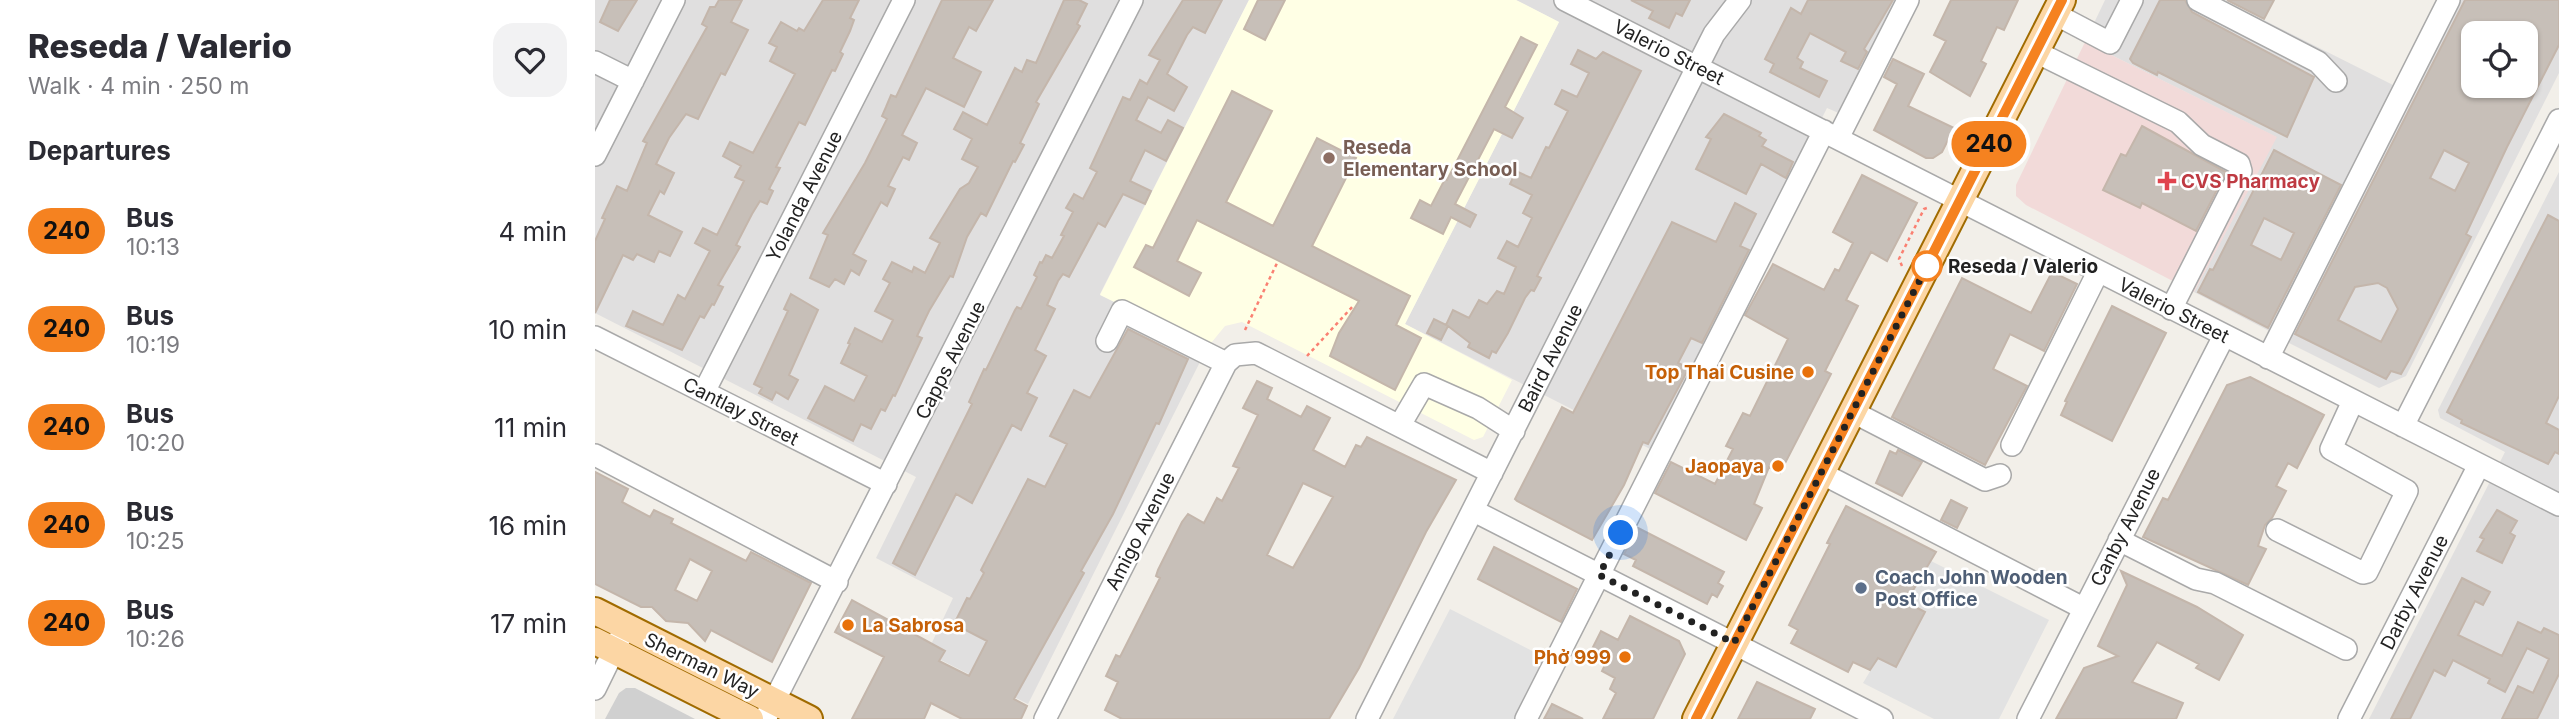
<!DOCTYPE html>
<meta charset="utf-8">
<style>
:root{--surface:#fff;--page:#f2f2f3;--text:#2b2b33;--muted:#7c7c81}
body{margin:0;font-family:Inter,sans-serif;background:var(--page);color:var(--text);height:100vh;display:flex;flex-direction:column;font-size:26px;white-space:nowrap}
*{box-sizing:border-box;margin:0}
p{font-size:23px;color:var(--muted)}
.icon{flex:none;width:38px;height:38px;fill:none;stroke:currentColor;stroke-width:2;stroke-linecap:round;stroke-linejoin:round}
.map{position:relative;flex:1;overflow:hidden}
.panel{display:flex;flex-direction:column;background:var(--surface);width:595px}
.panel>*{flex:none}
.badge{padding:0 14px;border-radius:23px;font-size:24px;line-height:46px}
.tools{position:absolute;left:1866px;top:21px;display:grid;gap:14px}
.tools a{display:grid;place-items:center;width:77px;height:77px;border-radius:14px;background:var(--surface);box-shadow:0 2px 5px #0004;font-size:35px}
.you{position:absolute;width:35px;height:35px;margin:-18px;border:5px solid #fff;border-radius:50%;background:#1a73e8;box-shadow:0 0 0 10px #1a73e833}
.map>.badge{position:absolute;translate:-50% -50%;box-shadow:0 0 0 4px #fff}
h2{padding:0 28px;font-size:26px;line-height:63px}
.round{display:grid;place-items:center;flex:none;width:74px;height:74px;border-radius:21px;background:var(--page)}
.summary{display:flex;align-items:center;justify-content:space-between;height:119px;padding:0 28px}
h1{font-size:33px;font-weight:800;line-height:52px}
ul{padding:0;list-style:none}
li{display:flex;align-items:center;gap:21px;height:98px;padding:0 28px}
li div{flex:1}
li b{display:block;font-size:26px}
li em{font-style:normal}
li .badge{min-width:77px;font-weight:700;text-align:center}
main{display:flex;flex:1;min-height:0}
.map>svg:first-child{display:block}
.residential{fill:#e0dfdf;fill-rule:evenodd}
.commercial{fill:#f2dad9}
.education{fill:#ffffe5}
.religious{fill:#d0d0d0}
.parking{fill:#e2e2e2}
.building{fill:#c7bfb8;stroke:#c4b6ab;stroke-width:2;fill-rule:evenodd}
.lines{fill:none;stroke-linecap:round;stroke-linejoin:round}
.minor-casing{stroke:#a9a9a9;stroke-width:24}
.major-casing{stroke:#a06b00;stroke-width:30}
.path{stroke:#fa8072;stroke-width:2.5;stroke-dasharray:3.5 3.5;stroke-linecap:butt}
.minor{stroke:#fff;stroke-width:21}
.major{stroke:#fcd6a4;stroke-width:26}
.line-casing{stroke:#fff;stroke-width:16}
.line{stroke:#f58220;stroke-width:10}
.walk{stroke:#222;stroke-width:7;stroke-dasharray:0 12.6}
.education-dot{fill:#8d6e63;stroke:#fff;stroke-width:2.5}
.health-dot{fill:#e0444e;stroke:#fff;stroke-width:2.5}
.stop-dot{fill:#fff;stroke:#f58220;stroke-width:3.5}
.food-dot{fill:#e8710a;stroke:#fff;stroke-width:2.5}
.service-dot{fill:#5c6f8a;stroke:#fff;stroke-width:2.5}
.labels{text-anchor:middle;stroke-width:5;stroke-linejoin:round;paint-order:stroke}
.street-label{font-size:19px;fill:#222;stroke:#fff}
.education-label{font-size:19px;font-weight:bold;fill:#785e54;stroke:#fff;text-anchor:start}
.health-label{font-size:19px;font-weight:bold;fill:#be3a42;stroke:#fff;text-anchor:start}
.stop-label{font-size:19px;font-weight:bold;fill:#222;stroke:#fff;text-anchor:start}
.food-label{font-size:19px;font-weight:bold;fill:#c56008;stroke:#fff;text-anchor:end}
.service-label{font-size:19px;font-weight:bold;fill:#4e5e75;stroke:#fff;text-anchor:start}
</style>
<main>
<section class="panel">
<div class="summary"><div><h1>Reseda / Valerio</h1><p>Walk · 4 min · 250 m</p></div><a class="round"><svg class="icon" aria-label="heart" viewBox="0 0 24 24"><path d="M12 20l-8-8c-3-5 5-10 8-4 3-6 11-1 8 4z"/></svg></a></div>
<h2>Departures</h2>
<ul>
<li><span class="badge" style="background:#f58220;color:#111">240</span><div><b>Bus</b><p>10:13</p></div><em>4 min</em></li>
<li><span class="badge" style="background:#f58220;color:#111">240</span><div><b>Bus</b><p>10:19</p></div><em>10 min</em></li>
<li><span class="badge" style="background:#f58220;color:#111">240</span><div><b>Bus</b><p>10:20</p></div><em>11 min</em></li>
<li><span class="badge" style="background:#f58220;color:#111">240</span><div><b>Bus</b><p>10:25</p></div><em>16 min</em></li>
<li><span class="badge" style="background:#f58220;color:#111">240</span><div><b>Bus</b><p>10:26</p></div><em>17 min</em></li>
</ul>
</section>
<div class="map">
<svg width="1964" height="719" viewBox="0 0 1964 719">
<rect width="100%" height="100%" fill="#f2efe9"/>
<path class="residential" d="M0 0H654L505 294 612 348 433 704 332 653 358 598 281 558 321 477 0 313Z
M921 0H1305L1246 114 1232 108 1059 451 810 324 964 22Z
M1510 0H1629L1806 89 1680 334 1599 292 1681 137 1490 42Z
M1864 0H1964V73L1811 376 1784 388 1692 342ZM1878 33H1930V86H1878Z
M1964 172V719H1774L1910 452 1845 418 1843 410Z"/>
<path class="commercial" d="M1490 42 1682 137 1599 292 1431 205 1421 196V185Z"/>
<path class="education" d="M654 0H921L964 22 810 324 917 380 888 437 879 440 647 322 630 326 612 348 505 295Z"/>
<path class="religious" d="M31 688H40L100 719H10L24 693Z"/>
<path class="parking" d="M1336 561 1454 620 1404 719H1339L1268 683 1283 658 1302 666 1329 612 1311 602Z
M855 609 953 659 923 719H798Z"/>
<path class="building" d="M15 0H42L23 31 5 22Z
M124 0H147L136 22 153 30 130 75 126 73 103 119 91 114 74 138 61 164 79 173 69 194 65 191 53 215 87 232 75 256 64 251 59 262 42 254 38 260 28 255 0 313V241L10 219 7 218 22 186 32 191 52 143 48 141 112 27 107 24 115 7H120Z
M228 0H264L255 18 259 20 255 31 245 52 248 54 240 71 237 70 210 125 204 122 181 167 185 168 174 189 178 191 172 204 165 201 157 214 141 245 145 247 123 285 128 287 119 305 117 304 109 318 105 316 87 350 31 326 38 311 68 325 83 295 90 299 115 251 100 243 108 228 122 235 149 181 140 177 146 166 128 156 135 142 158 153 200 74 175 61 182 47 174 43 186 22 202 31 204 28 209 31Z
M347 0H398L381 31 374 27 358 58 386 72 369 107 331 88 307 135 322 143 314 160 308 157 293 186 300 189 292 206 286 202 258 254 271 261 264 275 256 270 249 284 240 279 234 287 215 278 233 235 228 233 270 163 292 119 287 116 291 107 296 95 301 97Z
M469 0H484L492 4 482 24 485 26 441 102 444 104 425 143 429 145 420 162 418 161 391 216 386 213 372 237 358 277 355 276 334 311 322 336 327 338 300 396 298 395 290 411 286 409 276 429 266 424 258 441 213 418 230 386 259 401 272 376 246 363 255 344 253 343 260 328 287 342 298 320 280 311 295 283 288 279 297 262 317 272 319 267 330 273 345 243 335 238 365 189 374 183 383 167 367 159 377 139 359 129 368 112 392 125 420 68 427 72 432 60 441 63Z
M588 0H627L610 33 598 27 592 35 572 74 592 87 579 111 553 97 541 120 566 133 573 120 588 128 571 161 550 150 535 181 556 191 550 204 528 194 510 227 503 223 474 277 468 274 463 281 452 305 460 309 440 350 451 356 432 393 442 398 426 430 417 425 377 503 361 494 320 575 298 563 377 404 374 402 389 369 391 370 420 310 422 307 426 309 442 277 439 275 445 262 447 263 451 255 457 258 469 236 466 235 478 212 471 208 479 194 488 199 502 172 495 168 528 97 535 100 545 80 552 84 565 60 554 55Z
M663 0H690L670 40 649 29Z
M1036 0H1095L1087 16 1081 13 1074 28 1054 18 1058 11Z
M1213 0H1298L1269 49 1272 52 1263 69 1246 61 1251 52 1215 33 1202 58 1208 62 1205 68 1232 81 1224 97 1175 72 1179 64 1170 59 1196 8 1206 14Z
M1356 0H1423L1409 30 1402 27 1386 61 1391 64 1375 96 1335 72 1351 41 1339 35Z
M1565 0H1590L1597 12 1719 77 1692 137 1563 72 1562 75 1538 63 1535 59Z
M1632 0H1679L1669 19Z
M1870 0H1964V45L1912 147 1871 234 1876 237 1814 360 1806 374 1796 371 1791 379 1700 334ZM1878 33H1930V86H1878ZM1849 150 1874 163 1860 191 1835 178ZM1783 283 1792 288 1803 309 1786 342 1743 320 1760 287Z
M926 37 942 45 910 107 928 118 917 138 899 129 860 204 881 215 875 227 856 217 848 234 816 218 825 200 836 206 850 179 852 180Z
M983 50 1001 59 1008 52 1046 71 942 276 946 278 939 291 936 290 930 298 913 333 901 353 897 351 894 358 873 347 875 343 853 326 846 340 832 333 839 319 851 325 858 310 874 318 884 300 892 304 902 291 909 294 921 267 903 258 912 241 923 247 937 218 928 213 937 195 915 184 921 171 936 178 951 147 954 148 973 111 960 104 967 90 982 97 994 73 976 64Z
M1298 59 1329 74 1313 106 1359 128 1347 152 1338 158H1331L1279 130 1302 84 1289 77Z
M637 91 677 111 631 202 678 226 722 138 761 158 717 246 815 296 801 325 826 338 800 390 735 356 744 333 764 301 602 220 582 261 606 273 594 296 539 267 551 245 558 248Z
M1129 114 1166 133 1164 136 1171 140 1167 146 1198 162 1191 178 1166 164 1151 194 1101 169 1116 139 1111 137Z
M1547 126 1631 172 1601 231 1547 203 1545 208 1508 190 1526 154 1531 156Z
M1679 150 1746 185 1673 328 1603 292 1615 269 1618 270ZM1669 218 1699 233 1686 260 1656 245Z
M1267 175 1322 203 1292 261 1276 252 1251 300 1263 306 1230 371 1236 374 1185 473 1174 467 1159 504 1167 508 1151 540 1060 493 1076 462 1120 484 1138 449 1131 446 1148 413 1155 416 1193 339 1150 315 1178 264 1229 290 1240 269 1244 271 1258 243 1238 232Z
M1140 203 1161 214 1145 246 1154 250 1107 343 1096 338 1083 363 1094 368 1053 444 1048 442 1029 485 997 540 922 501 920 499 967 407 978 413 1077 222 1121 242Z
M1953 215 1964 221V396L1951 423 1964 430V454L1960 452 1953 464 1866 423 1867 420 1852 412Z
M1457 272 1482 284 1449 351 1415 334 1398 369 1432 386 1390 465 1297 417 1367 278 1436 313Z
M196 294 223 310 194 375 203 380 193 399 181 392 177 400 164 393 167 388 159 384 193 311 189 309Z
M1517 306 1571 333 1517 441 1466 415 1472 402 1470 401Z
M533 329 593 359 564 424 561 423 518 514 486 571 489 573 419 699 432 706 426 719H367L336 703 329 719H257L289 657 240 632 257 600 350 651 344 661 374 676 392 641 359 624 372 598 375 599 389 573 386 570 433 479 450 487 472 444 455 436 479 390 495 398Z
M1655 377 1729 415 1702 468 1693 463 1681 486 1691 491 1677 518 1670 525 1663 546 1671 549 1653 585 1548 537 1568 498 1573 500 1632 385Z
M662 381 677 388 672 399 706 417 712 406 735 418 718 450 750 467 761 445 766 447 772 437 861 480 831 532 764 668 734 719H527L510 710 523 682 511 676 521 655 525 657 565 578 561 576 563 570 587 522 593 514 609 523 622 498 627 501 644 468 638 466 663 415 648 408ZM708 483 738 497 698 568 672 555Z
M1303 450 1327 462 1307 496 1281 483 1295 451 1301 454Z
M0 472 33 489 27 502 55 517 59 510 78 519 76 523 151 561 156 552 216 583 177 662 116 630 110 641 93 623 71 621 57 607H46L0 584ZM95 559 117 571 102 601 80 590Z
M1356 500 1372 508 1362 528 1346 520Z
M1251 506 1341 552 1311 602 1330 612 1301 667 1283 658 1275 670 1258 662 1253 672 1196 643 1203 630 1194 625 1235 544 1232 543Z
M1902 510 1922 521 1915 533 1920 536 1907 563 1882 551 1889 539 1885 537Z
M1043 528 1129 572 1123 583 1128 586 1122 597 1117 594 1112 604 1038 566 1041 560 1029 554Z
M899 547 982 589 966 622 883 579Z
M1526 571 1602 607 1648 635 1624 680 1601 668 1604 664 1562 642 1537 682 1588 703 1581 719H1461L1489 668 1523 656 1503 646 1532 585Z
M1867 578 1895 592 1888 605 1880 601 1863 635 1907 656 1923 622 1946 633 1949 628 1964 635V674L1942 719H1907L1923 686 1938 693 1954 659 1932 648 1910 692 1893 683 1895 679 1858 660 1850 676 1839 670 1815 719H1796Z
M1035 616 1084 641 1090 654 1058 719H1008L1021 693 1015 689 1020 678 1007 671 1012 661 995 653 1006 631 1023 640Z
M1162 682 1220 709 1215 719H1143Z
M957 704 988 719H949Z"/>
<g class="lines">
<defs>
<path id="minor" d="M970 0 1964 505
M1603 0 1723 62 1741 81
M1460 14 1515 43 1537 0
M1441 52 1583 122 1607 145 1644 164 1646 171 1576 309
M0 62 38 81
M1243 138 1313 0
M0 155 79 0
M0 337 291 484
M512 341 527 311 631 363
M1673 358 1854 0
M109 392 309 0
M1258 412 1390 480 1405 475
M805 425 829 384 883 408 919 431
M1808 426 1964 120
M1417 445 1503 272
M0 455 242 582
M1226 473 1488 608
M879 511 1287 719
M1682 530 1768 573 1772 572 1812 491 1736 449 1758 401
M1524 540 1601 579 1620 583 1751 649
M0 689 25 638
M170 719 537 0
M450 719 631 363 640 355 661 353 897 473
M772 719 1119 34 1145 0
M931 719 1229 131
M1433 719 1629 336
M1754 719 1884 465"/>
<path id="major" d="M0 611 214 719
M0 641 155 719
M1101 719 1467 0"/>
</defs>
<use href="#minor" class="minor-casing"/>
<use href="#major" class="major-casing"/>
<path class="path" d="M1307 266 1304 259 1329 209 1335 207
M650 330 683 261
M712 356 759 305"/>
<use href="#minor" class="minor"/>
<use href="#major" class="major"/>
</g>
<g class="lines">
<defs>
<path id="line" d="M1101 719 1467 0"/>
</defs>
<use href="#line" class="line-casing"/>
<use href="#line" class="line"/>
<path class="walk" d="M1026 533 1004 575 1139 643 1332 266"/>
</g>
<circle class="education-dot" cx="734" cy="158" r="7"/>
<path class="health-dot" d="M1568.5 170.5h7v7h7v7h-7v7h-7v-7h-7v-7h7z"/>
<circle class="stop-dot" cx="1332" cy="266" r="14"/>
<g class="food-dot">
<circle cx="1213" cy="372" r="7"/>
<circle cx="1183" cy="466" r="7"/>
<circle cx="253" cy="625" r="7"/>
<circle cx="1030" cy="657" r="7"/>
</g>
<circle class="service-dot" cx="1266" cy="588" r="7"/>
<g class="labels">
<g class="street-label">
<text transform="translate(1074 52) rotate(27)" y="7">Valerio Street</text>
<text transform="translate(209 196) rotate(-63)" y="7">Yolanda Avenue</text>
<text transform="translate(1579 310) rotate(27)" y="7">Valerio Street</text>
<text transform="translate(955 358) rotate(-63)" y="7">Baird Avenue</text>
<text transform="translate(355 360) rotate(-63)" y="7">Capps Avenue</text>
<text transform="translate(146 411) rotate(27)" y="7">Cantlay Street</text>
<text transform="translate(1530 527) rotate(-63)" y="7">Canby Avenue</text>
<text transform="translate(545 531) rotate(-63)" y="7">Amigo Avenue</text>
<text transform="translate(1819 592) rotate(-63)" y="7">Darby Avenue</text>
<text transform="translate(107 665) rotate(26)" y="7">Sherman Way</text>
</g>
<g class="education-label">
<text x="748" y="154">Reseda<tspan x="748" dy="22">Elementary School</tspan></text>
</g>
<g class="health-label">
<text x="1586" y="188">CVS Pharmacy</text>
</g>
<g class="stop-label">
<text x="1353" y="273">Reseda / Valerio</text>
</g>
<g class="food-label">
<text x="1199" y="379">Top Thai Cusine</text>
<text x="1169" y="473">Jaopaya</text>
<text x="267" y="632" text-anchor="start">La Sabrosa</text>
<text x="1016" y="664">Phở 999</text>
</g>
<g class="service-label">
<text x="1280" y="584">Coach John Wooden<tspan x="1280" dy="22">Post Office</tspan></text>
</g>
</g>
</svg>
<div class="tools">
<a><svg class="icon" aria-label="locate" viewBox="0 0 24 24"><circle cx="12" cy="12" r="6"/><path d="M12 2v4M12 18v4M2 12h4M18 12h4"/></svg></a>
</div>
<div class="you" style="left:1026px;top:533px"></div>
<b class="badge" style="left:1394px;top:144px;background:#f58220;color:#111">240</b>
</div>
</main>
